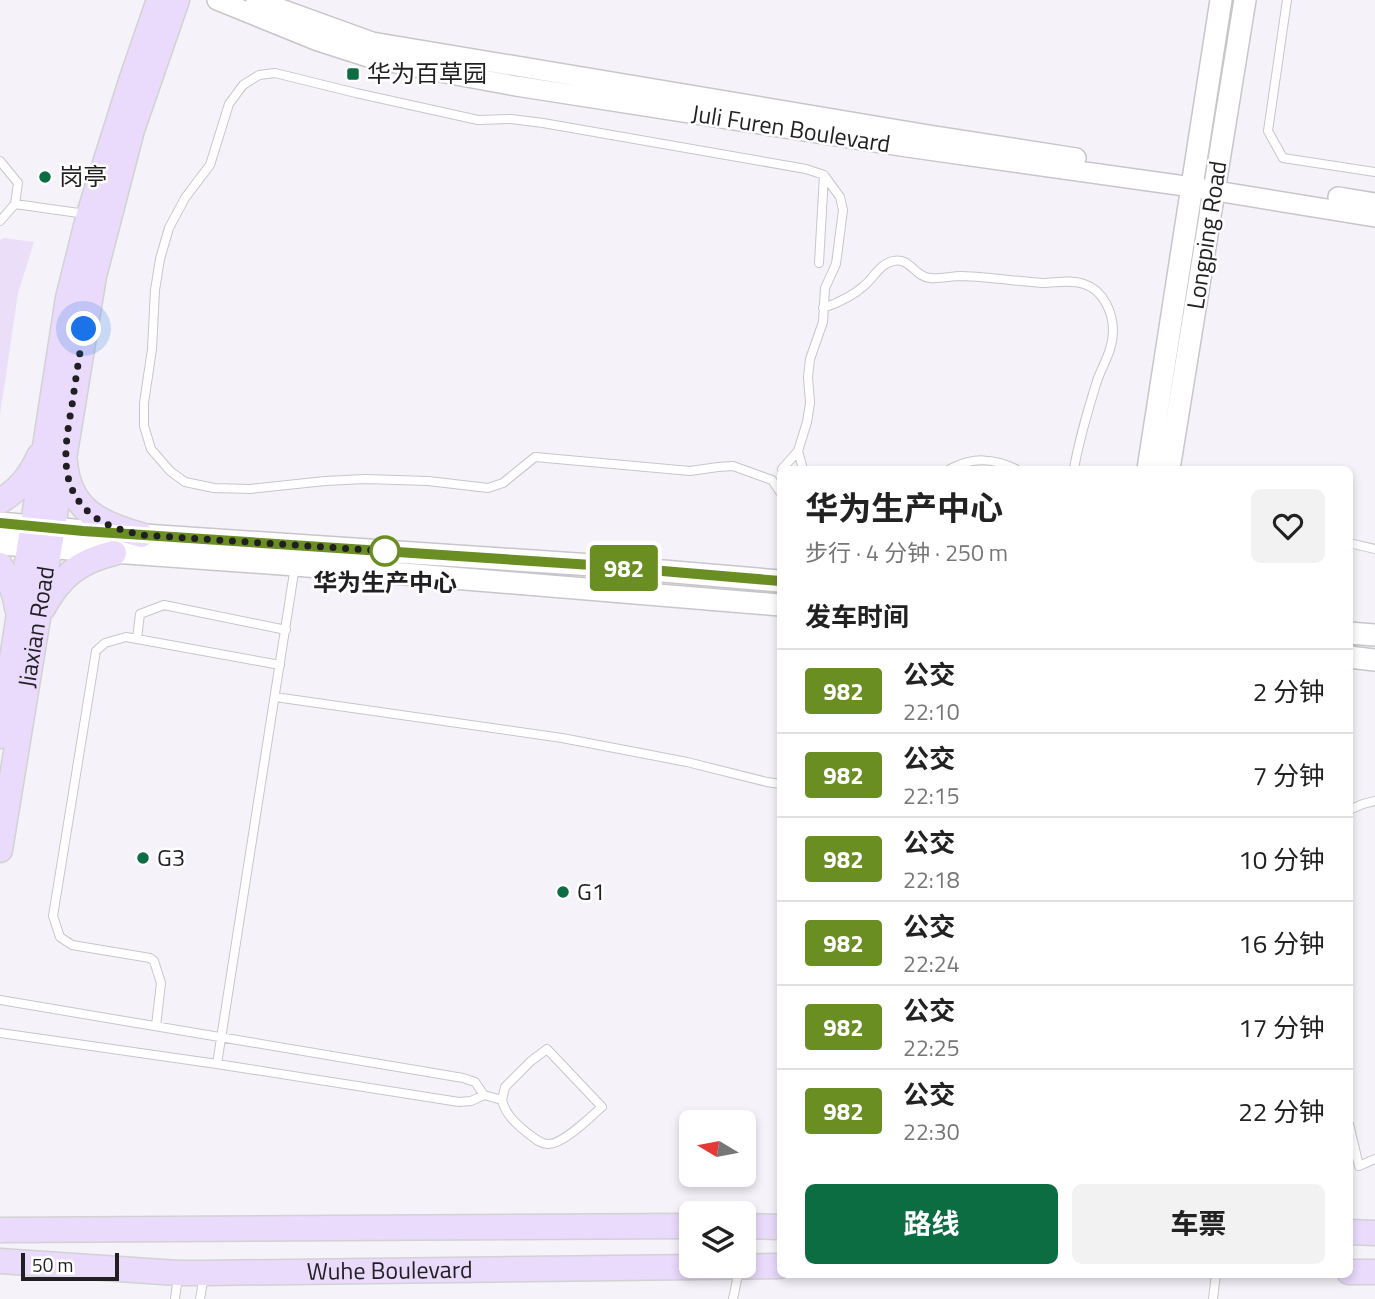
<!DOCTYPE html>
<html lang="zh">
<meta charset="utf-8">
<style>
:root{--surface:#fff;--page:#f2f2f2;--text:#222;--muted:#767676;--line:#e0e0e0;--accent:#0d6d42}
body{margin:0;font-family:"Titillium Web","Noto Sans SC",sans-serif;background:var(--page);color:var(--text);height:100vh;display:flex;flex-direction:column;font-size:26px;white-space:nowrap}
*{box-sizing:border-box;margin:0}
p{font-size:23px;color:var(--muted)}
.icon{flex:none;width:38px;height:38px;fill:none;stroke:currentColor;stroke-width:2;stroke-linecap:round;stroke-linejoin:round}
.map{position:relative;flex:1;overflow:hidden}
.details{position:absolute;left:777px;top:466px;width:576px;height:812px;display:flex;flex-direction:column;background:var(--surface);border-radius:10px;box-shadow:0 4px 10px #0003}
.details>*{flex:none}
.badge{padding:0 14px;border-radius:5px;font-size:24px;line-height:46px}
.needle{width:46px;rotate:280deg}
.controls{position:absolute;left:679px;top:1110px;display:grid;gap:14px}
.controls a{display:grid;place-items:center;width:77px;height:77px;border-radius:10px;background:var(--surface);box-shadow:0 4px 10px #0003;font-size:35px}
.scale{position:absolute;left:21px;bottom:18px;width:98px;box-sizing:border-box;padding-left:7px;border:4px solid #201f21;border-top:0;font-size:19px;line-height:24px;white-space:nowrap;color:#201f21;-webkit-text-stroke:5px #fff;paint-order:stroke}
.you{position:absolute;width:35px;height:35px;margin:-18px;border:5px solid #fff;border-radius:50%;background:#1a73e8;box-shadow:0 0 0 10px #1a73e833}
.map>.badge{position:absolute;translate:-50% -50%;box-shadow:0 0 0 4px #fff}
h2{padding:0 28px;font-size:26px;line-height:63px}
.round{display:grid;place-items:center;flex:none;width:74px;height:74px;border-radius:10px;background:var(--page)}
.summary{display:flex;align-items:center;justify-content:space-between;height:119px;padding:0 28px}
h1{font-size:33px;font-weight:700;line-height:52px}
.button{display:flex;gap:14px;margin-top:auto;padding:14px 28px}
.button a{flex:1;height:80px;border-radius:10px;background:var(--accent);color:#fff;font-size:28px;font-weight:700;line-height:80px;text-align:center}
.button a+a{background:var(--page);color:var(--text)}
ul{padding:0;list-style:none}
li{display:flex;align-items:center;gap:21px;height:84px;padding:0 28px;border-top:2px solid var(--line)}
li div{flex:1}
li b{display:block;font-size:26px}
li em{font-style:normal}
li .badge{min-width:77px;font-weight:700;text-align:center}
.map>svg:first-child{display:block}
.green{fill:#eadef8}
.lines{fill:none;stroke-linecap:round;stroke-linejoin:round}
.service-casing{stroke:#c8c5cb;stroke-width:10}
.tertiary-casing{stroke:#c8c5cb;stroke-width:22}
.secondary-casing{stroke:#c8c5cb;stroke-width:24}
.primary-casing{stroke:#d2d2d3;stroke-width:27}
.service{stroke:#fff;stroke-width:8}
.tertiary{stroke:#fff;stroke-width:19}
.secondary{stroke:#fff;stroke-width:21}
.primary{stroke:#eadafb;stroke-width:24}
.line-casing{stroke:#fff;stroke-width:16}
.line{stroke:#6b8e23;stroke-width:10}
.walk{stroke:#201f21;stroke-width:7;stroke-dasharray:0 12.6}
.poi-dot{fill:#0d6d42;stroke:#fff;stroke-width:2.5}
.stop-dot{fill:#fff;stroke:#6b8e23;stroke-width:3.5}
.labels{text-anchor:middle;stroke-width:5;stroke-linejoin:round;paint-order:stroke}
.poi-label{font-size:24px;fill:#201f21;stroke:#fff;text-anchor:start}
.street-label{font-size:24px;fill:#201f21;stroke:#fff}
.stop-label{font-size:24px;font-weight:bold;fill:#201f21;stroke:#fff}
</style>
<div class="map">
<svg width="1375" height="1299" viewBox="0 0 1375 1299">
<rect width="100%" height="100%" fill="#f5f2f9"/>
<path class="green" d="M4 238 34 242 18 293 0 415V240Z"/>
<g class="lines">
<defs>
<path id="service" d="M1287 0 1268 131 1283 158 1375 172
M0 161 18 183 15 204
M0 221 15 204 86 214
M819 263 824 175
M823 308C838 303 854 295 865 285 875 276 880 264 893 261 910 257 915 277 930 278 940 279 951 276 962 276 989 277 1015 281 1042 283 1055 283 1071 279 1084 284 1103 290 1113 312 1113 331 1113 350 1103 364 1097 381 1088 410 1079 439 1074 469
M782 469 798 451 803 469
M950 469C973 457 993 458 1016 469
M780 492 772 480 733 466 718 467 690 471 535 457 503 483 488 488 428 481 365 479 325 481 250 489 214 488 185 482 170 471 151 449 144 426V403L152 349 155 290 160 259 169 228 185 198 210 165 229 104 243 85 259 75 275 73 356 93 478 120 511 119 543 123 806 169 824 175 840 197 843 210 836 264 825 288 823 322 810 359 808 377 810 403 807 422 798 451
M1349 543 1375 549
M137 639 140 614 164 605 286 630
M275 697 562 738 687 762 767 782 780 784
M1349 810 1363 804 1375 801
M0 1000 463 1078 475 1082 484 1095 471 1101 459 1102 217 1064 0 1033
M156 1026 161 983 154 961 150 958 72 945 60 937 53 916 96 651 105 643 126 637 280 665
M217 1064 295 566
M484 1095 502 1100C505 1113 514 1122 525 1131 532 1136 539 1144 548 1144 563 1145 591 1116 602 1107L547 1049 531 1061 505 1087 502 1100
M1349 1124 1359 1166 1375 1159
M175 1299 178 1276
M200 1299 204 1276
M733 1299 739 1270
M1213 1299 1216 1274"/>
<path id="tertiary" d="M217 0 318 41 368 57 434 71 516 86 907 147 1192 187 1375 217
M256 0 372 42 929 135 1076 158
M1338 197 1375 203"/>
<path id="secondary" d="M1148 469 1221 0
M1169 469 1245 0
M0 523 84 531 592 565 780 581
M0 544 295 565 780 605
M1349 633 1375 635
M1349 657 1375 660"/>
<g id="primary">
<path d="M65 462C69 510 101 524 141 535"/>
<path d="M0 501C19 490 30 476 39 456"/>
<path d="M0 565C9 579 15 592 17 608"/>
<path d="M43 608C60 577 79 561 114 553"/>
<path d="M0 736 68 298 89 214 131 81 159 0"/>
<path id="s1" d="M0 850 94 276 132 130 177 0"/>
<path d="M744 1226 780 1227"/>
<path d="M0 1230 691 1226"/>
<path d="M1349 1232 1375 1233"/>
<path id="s2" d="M0 1261 178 1273H204L780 1266"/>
<path d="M1349 1272H1375"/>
</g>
</defs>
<use href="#service" class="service-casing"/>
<use href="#tertiary" class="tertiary-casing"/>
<use href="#secondary" class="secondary-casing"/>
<use href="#primary" class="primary-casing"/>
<use href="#service" class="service"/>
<use href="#tertiary" class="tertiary"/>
<use href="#secondary" class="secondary"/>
<use href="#primary" class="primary"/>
</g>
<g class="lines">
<defs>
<path id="line" d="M0 523 83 531 592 565 780 581"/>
</defs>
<use href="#line" class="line-casing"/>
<use href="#line" class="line"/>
<path class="walk" d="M84 329C80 352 76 376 73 399 66 442 54 488 96 518 109 527 126 531 141 535L385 551"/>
</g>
<g class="poi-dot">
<rect x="346" y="67" width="14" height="14" rx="3.5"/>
<circle cx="45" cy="177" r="7"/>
<circle cx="143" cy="858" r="7"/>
<circle cx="563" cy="892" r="7"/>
</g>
<circle class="stop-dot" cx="385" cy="551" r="14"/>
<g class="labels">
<g class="poi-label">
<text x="367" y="82">华为百草园</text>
<text x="59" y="185">岗亭</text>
<text x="157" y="866">G3</text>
<text x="577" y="900">G1</text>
</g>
<g class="street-label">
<text transform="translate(791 129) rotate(9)" y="8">Juli Furen Boulevard</text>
<text transform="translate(1207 235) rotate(-81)" y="8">Longping Road</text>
<text dy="8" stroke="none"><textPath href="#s1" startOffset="226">Jiaxian Road</textPath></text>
<text dy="8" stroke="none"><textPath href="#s2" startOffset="390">Wuhe Boulevard</textPath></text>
</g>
<g class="stop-label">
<text x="385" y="591">华为生产中心</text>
</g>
</g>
</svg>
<div class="controls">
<a><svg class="needle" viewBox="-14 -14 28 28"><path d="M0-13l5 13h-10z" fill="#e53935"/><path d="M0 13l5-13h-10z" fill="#767676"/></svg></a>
<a><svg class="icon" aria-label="layers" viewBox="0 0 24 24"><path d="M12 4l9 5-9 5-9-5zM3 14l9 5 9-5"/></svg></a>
</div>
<div class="scale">50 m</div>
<div class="you" style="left:84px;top:329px"></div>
<b class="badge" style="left:624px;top:568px;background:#6b8e23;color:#fff">982</b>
<section class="details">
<div class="summary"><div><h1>华为生产中心</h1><p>步行 · 4 分钟 · 250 m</p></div><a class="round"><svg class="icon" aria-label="heart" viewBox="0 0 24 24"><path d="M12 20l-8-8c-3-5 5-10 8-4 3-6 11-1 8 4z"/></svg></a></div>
<h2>发车时间</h2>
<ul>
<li><span class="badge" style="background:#6b8e23;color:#fff">982</span><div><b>公交</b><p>22:10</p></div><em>2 分钟</em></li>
<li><span class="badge" style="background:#6b8e23;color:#fff">982</span><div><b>公交</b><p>22:15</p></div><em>7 分钟</em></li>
<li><span class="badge" style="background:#6b8e23;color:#fff">982</span><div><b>公交</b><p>22:18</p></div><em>10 分钟</em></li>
<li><span class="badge" style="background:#6b8e23;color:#fff">982</span><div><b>公交</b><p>22:24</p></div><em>16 分钟</em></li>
<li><span class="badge" style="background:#6b8e23;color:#fff">982</span><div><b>公交</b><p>22:25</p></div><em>17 分钟</em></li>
<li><span class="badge" style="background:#6b8e23;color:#fff">982</span><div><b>公交</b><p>22:30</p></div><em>22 分钟</em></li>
</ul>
<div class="button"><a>路线</a><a>车票</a></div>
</section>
</div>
